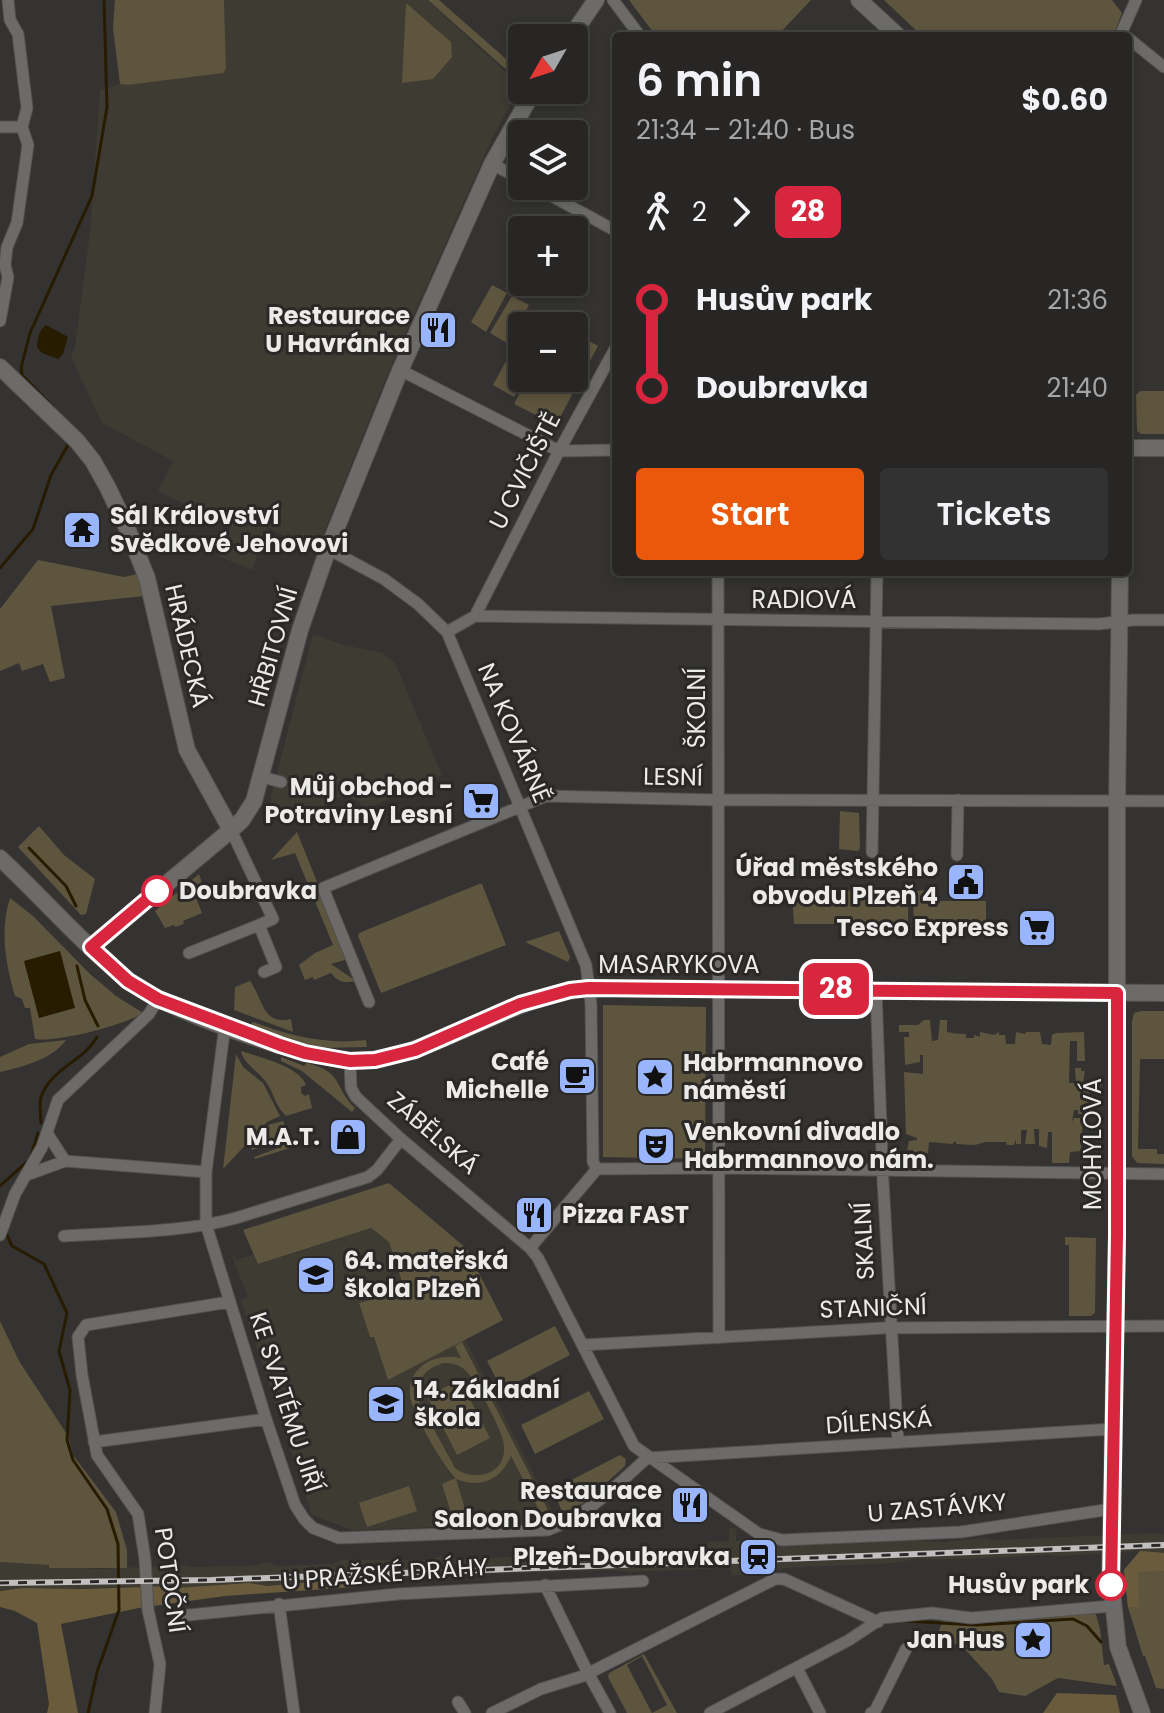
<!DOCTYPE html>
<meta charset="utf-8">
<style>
:root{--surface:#272625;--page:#333232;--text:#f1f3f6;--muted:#a4a5a7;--line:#434342;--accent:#ea580c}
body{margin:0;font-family:Poppins,sans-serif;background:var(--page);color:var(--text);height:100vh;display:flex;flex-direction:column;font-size:30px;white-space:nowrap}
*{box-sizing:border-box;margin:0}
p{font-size:26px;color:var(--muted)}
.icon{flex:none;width:44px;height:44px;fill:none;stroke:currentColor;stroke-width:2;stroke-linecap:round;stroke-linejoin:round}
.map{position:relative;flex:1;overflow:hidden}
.details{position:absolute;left:612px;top:32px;width:520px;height:544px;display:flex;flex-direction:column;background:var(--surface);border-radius:8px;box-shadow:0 4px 12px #0003,0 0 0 2px var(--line)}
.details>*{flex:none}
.badge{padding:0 16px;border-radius:12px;font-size:28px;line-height:52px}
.needle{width:52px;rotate:231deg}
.controls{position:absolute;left:508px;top:24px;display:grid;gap:16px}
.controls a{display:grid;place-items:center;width:80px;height:80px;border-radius:8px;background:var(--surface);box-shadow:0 4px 12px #0003,0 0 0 2px var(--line);font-size:40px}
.map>.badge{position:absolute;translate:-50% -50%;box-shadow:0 0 0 4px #fff}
.legs{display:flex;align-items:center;gap:12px;height:88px;padding:0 24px;font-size:26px}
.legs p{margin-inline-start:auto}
.summary{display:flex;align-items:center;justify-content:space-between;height:136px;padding:0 24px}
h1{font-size:44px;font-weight:600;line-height:60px}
.primary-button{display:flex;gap:16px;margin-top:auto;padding:16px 24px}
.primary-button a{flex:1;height:92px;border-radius:8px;background:var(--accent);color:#fff;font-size:32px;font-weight:600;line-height:92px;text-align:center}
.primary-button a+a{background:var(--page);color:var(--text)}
ul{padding:0 24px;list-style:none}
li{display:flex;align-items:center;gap:28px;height:88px;font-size:30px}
li i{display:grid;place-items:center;width:12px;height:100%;margin:0 10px;background:currentColor}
li i::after{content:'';width:20px;height:20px;margin:-10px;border:6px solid;border-radius:50%;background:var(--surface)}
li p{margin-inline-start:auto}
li:first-child i{background:linear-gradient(#0000 50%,currentColor 0)}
li:last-child i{background:linear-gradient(currentColor 50%,#0000 0)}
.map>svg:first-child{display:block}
.built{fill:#3e3b33}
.green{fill:#5e553e;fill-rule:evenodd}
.forest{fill:#695b3b}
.water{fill:#271b00}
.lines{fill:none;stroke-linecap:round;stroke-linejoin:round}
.stream{stroke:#271b00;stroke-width:3}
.street-casing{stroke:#52514f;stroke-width:13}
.secondary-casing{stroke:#52514f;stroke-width:18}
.street{stroke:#6c6b69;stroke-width:11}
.secondary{stroke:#6c6b69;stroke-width:16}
.rail-casing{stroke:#c1c0bf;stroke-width:6}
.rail{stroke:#2a2927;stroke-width:3;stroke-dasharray:9;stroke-linecap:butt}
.line-1-casing{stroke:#fff;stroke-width:18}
.line-1{stroke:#d7263d;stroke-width:12}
.stop-1-dot{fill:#fff;stroke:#d7263d;stroke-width:4}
.labels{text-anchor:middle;stroke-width:6;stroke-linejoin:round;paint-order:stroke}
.poi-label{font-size:24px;font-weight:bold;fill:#ecebea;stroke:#2a2927;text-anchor:end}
.street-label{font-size:24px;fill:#ecebea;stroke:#2a2927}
.stop-label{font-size:24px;font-weight:bold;fill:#ecebea;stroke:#2a2927;text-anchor:start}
</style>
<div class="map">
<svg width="1164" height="1713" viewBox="0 0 1164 1713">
<rect width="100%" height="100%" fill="#343331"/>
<path class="built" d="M224 0H427L521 86 493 136 388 373 316 552 267 527 252 570 218 556 231 526 158 491 173 461 102 423 71 357 75 346 90 233 100 90 120 84 128 85 223 73 226 68Z
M313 634 344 645 383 653 395 663 442 775 365 810 358 801 344 795 298 820H286L278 816 271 806V797Z
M371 1228 389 1242 397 1267 390 1269 391 1275 399 1274 405 1292 359 1304 370 1337 374 1336 388 1380 465 1339 555 1516 540 1522 521 1524 352 1530 312 1515 241 1300 248 1297 232 1256 234 1255 236 1260 255 1254 259 1264Z
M729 1528H736V1541H753L758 1546 902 1540 943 1542 984 1538 993 1540 1155 1533 1164 1534V1553L1140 1551 1062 1556 1049 1555 975 1559H916L895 1563 786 1568 768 1573 731 1576V1570L726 1568 634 1572 611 1570 451 1575 434 1579 423 1576 362 1578 352 1582 335 1580 267 1586 249 1583 175 1588 170 1586 0 1590V1562L97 1569 184 1565 193 1567 250 1566 268 1562 277 1566 333 1564 341 1560H423L441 1556 450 1559 664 1552 667 1549 707 1548V1542L729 1541Z"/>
<path class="green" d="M115 0H224L226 69 223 73 128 85 120 84 113 28Z
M428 0H439L515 67 511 74Z
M629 0H811L777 36H656Z
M884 0H1112L1122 13 1113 36H922Z
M406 3 451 42 452 57 433 79 402 83Z
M492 285 507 293 486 332 471 322Z
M512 296 529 305 507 343 490 333Z
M522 332 524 378 514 397 493 385Z
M574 333 598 346 556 425 514 404 528 378H574Z
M1140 391H1164V434H1141L1137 431 1136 395Z
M38 560 124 577 137 574 144 596 51 606 65 678 50 682 43 664 22 671 19 663 0 671V609Z
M840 811 859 813 860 848 858 851 839 849Z
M39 826 64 855 95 879 86 914 81 915 18 847Z
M297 832 348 959 331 964 356 981C344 983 339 983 331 973L314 980 313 977 305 980 299 965 315 953 333 945 295 853 271 860Z
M199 874 202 883 192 888 202 913 183 921 184 924 175 927 174 925 165 928 155 911Z
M479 884H482L506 945 381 993 358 936 359 933Z
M794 890 905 891 908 893V922L906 924H794L792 892Z
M925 890V901H986V921L977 925 914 924 913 893 915 891Z
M10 898 33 916 90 974 116 996 143 1013C126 1025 54 1043 35 1039L30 1008H25L22 999 15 996C5 963 0 929 10 898Z
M559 931 570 957 568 962 525 942Z
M250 981C263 998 262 1026 291 1019L293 1032 234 1010 235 987Z
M603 1005 706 1007 705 1159 603 1157Z
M1141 1011H1164V1059H1140L1138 1149H1157V1154H1164V1164L1137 1163 1132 1156V1021L1134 1013Z
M924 1020H930L932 1041 938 1040 940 1020H947V1032C952 1033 959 1034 966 1034V1038H974V1035L980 1037V1032L994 1035 999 1032V1035H1005L1006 1044H1015L1016 1032 1025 1034 1026 1032H1040L1042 1044 1051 1045 1052 1035 1056 1033 1084 1032 1085 1061H1077V1041H1070L1069 1083H1076L1075 1068H1081V1071H1085L1083 1083H1101L1100 1090 1090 1091V1105H1086V1109L1090 1110V1114H1078V1110H1074L1072 1122 1074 1118H1083L1081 1151 1070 1152 1069 1163H1052V1132H1048L1047 1148 1039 1146V1129H1034L1035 1144H1025L1027 1130H1021V1144H1016V1139L1014 1145H1007L1006 1142H985L975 1145 956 1144V1141L952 1144 929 1142 928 1153H923V1161H908V1155L913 1154V1150H907L909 1141 917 1140V1138L906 1134 904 1072 923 1074V1055H920V1062L905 1065 904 1037H909V1032H899V1025H918Z
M253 1022C291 1036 325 1045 366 1040L367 1047 318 1048 248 1027Z
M66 1040C53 1059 22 1067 0 1072V1057L29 1044Z
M242 1051C260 1058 299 1066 306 1085L301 1087V1093L305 1096 309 1094 312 1108 286 1116C275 1106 274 1093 266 1082 258 1071 247 1066 241 1053Z
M236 1054 243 1067 263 1083 280 1116 267 1122 223 1169Z
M281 1057 304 1066 307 1063C345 1073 333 1087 355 1108L352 1112 302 1071 281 1061Z
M283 1121 292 1145 290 1148 255 1159 254 1157 278 1148 276 1142 252 1150 250 1144 268 1125Z
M389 1183 466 1248 503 1320 388 1380 374 1337H370L359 1303 405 1291 389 1242 371 1228 258 1264 243 1230Z
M1065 1237 1096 1238 1095 1313 1091 1316H1069V1245H1065Z
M0 1321 19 1361 68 1436 73 1455 116 1512 127 1550V1568H49V1565L0 1562Z
M555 1326 570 1355 502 1390 487 1361Z
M462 1342 548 1510 541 1514 511 1456C501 1480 480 1489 456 1479L466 1512 452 1516 442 1484 456 1478C444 1468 412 1412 410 1396 407 1366 436 1352 461 1358L455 1346ZM444 1363C453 1363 461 1365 467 1372 477 1382 503 1432 504 1445 507 1474 475 1483 455 1468L419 1402C415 1382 424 1368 444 1363Z
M460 1380 490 1438 457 1455 427 1396Z
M589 1391 604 1419 535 1454 521 1425Z
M620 1455 626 1459 625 1466 585 1502 563 1513 552 1490Z
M409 1486 417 1511 367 1527 359 1503Z
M1140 1551 1164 1553V1689L1156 1688 1145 1656H1143L1128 1607 1124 1570Z
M1094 1608 1100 1629 1104 1665 1109 1664 1117 1686 1058 1678 1025 1696 999 1692 992 1679 962 1646 936 1638 945 1615Z
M644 1654 677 1713H652L667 1705 642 1656 627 1665 652 1713H627L608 1677 609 1673Z"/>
<path class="forest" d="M1140 1551 1164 1553V1571L1138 1572 1139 1607H1128L1124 1570Z
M335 1580 352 1582 356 1587 225 1596 139 1608 61 1624 78 1713H47L49 1704 37 1623 15 1611 0 1607V1591L23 1588 84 1589 170 1586 175 1588 249 1583 267 1586Z
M1057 1693 1116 1695 1120 1713H1043Z"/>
<path class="water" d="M46 325 68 337 63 354 58 359 42 353 37 347C38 338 38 331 46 325Z
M60 951 75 1008 39 1018 24 961Z"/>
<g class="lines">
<path class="stream" d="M53 407 22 375 21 368 30 333 92 196 107 107 104 0
M0 568 33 529 51 475 68 445
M29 848 66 886 76 906
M77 966 85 1000 98 1026
M41 1123C41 1115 39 1105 41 1097 51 1068 84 1061 97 1037
M0 1186 30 1159 38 1133
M6 1233 12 1246 44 1264 67 1313 59 1351 70 1390 67 1440 73 1460 107 1509 118 1544 119 1610 97 1672 88 1713
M906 1621 976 1625 1073 1619 1087 1626 1101 1642"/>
<defs>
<path id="street" d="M613 0 640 36
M1120 36 1136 0
M1128 38 1164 67
M0 127H22
M492 164 522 180
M533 186 616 231
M0 321 8 277 5 265 7 247 17 223 28 145 22 127 27 108 18 34 10 20 8 0
M400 370 559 451 616 450
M328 549 384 579 418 604 447 632 586 965 591 1004 593 1162 597 1169
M718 572 719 1338
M475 616 559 451 616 347
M447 632 475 616 985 623 1099 624 1133 620H1164
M262 777 281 782
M231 830 273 919 259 925 276 967 264 972
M872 852 877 572
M957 855 958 800
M189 953 259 925
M876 990 883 1181 898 1442
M369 1002 323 888 546 796 718 800 1164 801
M225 1025 206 1172V1224L266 1419 295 1505 304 1519 313 1528 339 1538 548 1530C588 1515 616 1486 647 1458
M350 1061 351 1088 356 1097 401 1139 530 1248 538 1258 634 1446 759 1534 782 1540 961 1532 1111 1509
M47 1133 65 1161
M597 1169 718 1168 1164 1174
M27 1175 65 1161 206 1172
M0 1235 15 1194 42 1147 58 1100 149 1014 158 999
M64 1236C120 1232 181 1233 236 1218L368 1177 377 1170 401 1139
M530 1248 597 1169
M583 1345 884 1328 1164 1326
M94 1442 266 1419
M647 1458 1113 1429
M545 1585 588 1673 610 1713
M279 1604 294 1713
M179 1616 398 1594 643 1581
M797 1668 820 1713
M458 1702 465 1713
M155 1713 160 1664 148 1610 145 1559 138 1514 97 1455 82 1375 78 1337 86 1325 229 1302
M492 1713 541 1689 583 1676 775 1579H784L878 1622
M710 1713 849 1640 882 1618 932 1613 971 1618 1112 1606
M871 1713 875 1711 906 1649"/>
<path id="secondary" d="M859 0 898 36
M570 38 596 0
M0 367 77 441 93 461 108 488 127 528 147 578 187 750 231 830
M1135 448H1164
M1120 572 1117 807V1236L1110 1572 1118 1647 1142 1713
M0 858C43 898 81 943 127 979 169 1012 294 1055 347 1060 363 1062 380 1059 395 1055 462 1038 519 995 589 988L1164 993
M91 947 231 830 242 820 254 801 300 630 328 549 399 373 492 164 534 90"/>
</defs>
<use href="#street" class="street-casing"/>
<use href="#secondary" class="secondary-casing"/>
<use href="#street" class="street"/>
<use href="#secondary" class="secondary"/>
<defs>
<path id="rail" d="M0 1583 211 1580 1164 1545"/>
</defs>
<use href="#rail" class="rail-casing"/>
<use href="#rail" class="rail"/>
</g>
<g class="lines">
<defs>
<path id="line-1" d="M157 891 91 947 128 981 158 999 280 1045 305 1053 350 1061 375 1060 415 1050 520 1004 570 990 589 988 1117 993V1236L1111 1585"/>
</defs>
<use href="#line-1" class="line-1-casing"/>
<use href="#line-1" class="line-1"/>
</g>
<defs>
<symbol id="restaurant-square" viewBox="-11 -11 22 22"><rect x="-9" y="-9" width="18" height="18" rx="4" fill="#99b5fd" stroke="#2a2927"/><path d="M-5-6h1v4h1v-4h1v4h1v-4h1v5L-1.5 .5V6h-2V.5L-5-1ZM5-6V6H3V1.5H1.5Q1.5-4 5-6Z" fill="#111"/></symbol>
<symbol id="temple-square" viewBox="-11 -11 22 22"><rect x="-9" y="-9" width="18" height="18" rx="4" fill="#99b5fd" stroke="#2a2927"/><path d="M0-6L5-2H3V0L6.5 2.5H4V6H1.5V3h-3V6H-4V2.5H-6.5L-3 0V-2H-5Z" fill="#111"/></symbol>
<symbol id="supermarket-square" viewBox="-11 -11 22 22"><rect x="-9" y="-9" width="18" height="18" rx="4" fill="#99b5fd" stroke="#2a2927"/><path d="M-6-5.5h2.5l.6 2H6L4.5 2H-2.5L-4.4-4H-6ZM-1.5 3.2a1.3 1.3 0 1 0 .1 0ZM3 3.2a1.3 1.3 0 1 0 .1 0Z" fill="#111"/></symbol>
<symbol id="civic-square" viewBox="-11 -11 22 22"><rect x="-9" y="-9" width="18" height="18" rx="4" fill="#99b5fd" stroke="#2a2927"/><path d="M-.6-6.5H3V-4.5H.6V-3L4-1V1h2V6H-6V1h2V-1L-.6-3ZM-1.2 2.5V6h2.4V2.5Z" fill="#111"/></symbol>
<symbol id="cafe-square" viewBox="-11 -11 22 22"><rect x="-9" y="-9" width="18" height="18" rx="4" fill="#99b5fd" stroke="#2a2927"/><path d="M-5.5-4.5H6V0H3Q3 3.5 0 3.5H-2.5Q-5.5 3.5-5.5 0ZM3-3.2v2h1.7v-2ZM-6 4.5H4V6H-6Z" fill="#111"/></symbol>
<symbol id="sight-square" viewBox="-11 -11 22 22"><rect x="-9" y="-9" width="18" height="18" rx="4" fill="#99b5fd" stroke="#2a2927"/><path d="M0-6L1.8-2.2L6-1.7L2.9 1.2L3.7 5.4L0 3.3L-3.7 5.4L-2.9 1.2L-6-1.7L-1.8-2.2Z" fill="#111"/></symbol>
<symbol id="shop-square" viewBox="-11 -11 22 22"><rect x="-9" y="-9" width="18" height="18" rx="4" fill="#99b5fd" stroke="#2a2927"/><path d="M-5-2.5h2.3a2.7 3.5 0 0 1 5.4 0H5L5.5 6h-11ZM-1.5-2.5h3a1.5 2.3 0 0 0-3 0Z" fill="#111"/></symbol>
<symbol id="theatre-square" viewBox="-11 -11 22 22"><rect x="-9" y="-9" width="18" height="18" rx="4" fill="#99b5fd" stroke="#2a2927"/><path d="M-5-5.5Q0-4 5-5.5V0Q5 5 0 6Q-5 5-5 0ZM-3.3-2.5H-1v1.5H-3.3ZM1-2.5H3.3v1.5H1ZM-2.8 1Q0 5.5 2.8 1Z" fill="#111"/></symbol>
<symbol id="school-square" viewBox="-11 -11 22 22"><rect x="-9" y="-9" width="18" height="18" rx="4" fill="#99b5fd" stroke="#2a2927"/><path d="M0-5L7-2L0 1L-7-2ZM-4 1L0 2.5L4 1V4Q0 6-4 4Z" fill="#111"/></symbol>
<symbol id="station-square" viewBox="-11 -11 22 22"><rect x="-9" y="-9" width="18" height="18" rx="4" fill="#99b5fd" stroke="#2a2927"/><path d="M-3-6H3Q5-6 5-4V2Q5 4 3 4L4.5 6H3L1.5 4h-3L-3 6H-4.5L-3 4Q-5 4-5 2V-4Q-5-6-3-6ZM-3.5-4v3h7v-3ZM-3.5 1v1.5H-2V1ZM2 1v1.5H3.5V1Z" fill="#111"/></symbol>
</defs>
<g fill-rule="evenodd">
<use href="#restaurant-square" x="416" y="308" width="44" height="44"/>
<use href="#temple-square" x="60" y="508" width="44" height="44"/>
<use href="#supermarket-square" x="459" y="779" width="44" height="44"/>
<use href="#civic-square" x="944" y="860" width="44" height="44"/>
<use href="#supermarket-square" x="1015" y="906" width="44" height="44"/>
<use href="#cafe-square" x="555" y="1054" width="44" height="44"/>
<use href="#sight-square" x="633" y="1055" width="44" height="44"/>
<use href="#shop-square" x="326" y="1115" width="44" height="44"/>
<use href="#theatre-square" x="634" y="1124" width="44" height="44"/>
<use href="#restaurant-square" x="512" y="1193" width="44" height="44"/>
<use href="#school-square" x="294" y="1253" width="44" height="44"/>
<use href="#school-square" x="364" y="1382" width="44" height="44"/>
<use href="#restaurant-square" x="668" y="1483" width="44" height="44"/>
<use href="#station-square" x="736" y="1535" width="44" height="44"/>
<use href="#sight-square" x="1011" y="1618" width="44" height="44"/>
</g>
<g class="stop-1-dot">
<circle cx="157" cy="891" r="14"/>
<circle cx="1111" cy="1585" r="14"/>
</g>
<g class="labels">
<g class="poi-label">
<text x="410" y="324">Restaurace<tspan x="410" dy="28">U Havránka</tspan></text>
<text x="110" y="524" text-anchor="start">Sál Království<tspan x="110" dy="28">Svědkové Jehovovi</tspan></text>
<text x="453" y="795">Můj obchod -<tspan x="453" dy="28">Potraviny Lesní</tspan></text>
<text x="938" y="876">Úřad městského<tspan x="938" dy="28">obvodu Plzeň 4</tspan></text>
<text x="1009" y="936">Tesco Express</text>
<text x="549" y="1070">Café<tspan x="549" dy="28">Michelle</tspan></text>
<text x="683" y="1071" text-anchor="start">Habrmannovo<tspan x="683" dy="28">náměstí</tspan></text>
<text x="684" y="1140" text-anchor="start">Venkovní divadlo<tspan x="684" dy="28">Habrmannovo nám.</tspan></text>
<text x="320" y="1145">M.A.T.</text>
<text x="562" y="1223" text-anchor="start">Pizza FAST</text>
<text x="344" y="1269" text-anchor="start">64. mateřská<tspan x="344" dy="28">škola Plzeň</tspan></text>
<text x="414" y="1398" text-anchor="start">14. Základní<tspan x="414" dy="28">škola</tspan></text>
<text x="662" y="1499">Restaurace<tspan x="662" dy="28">Saloon Doubravka</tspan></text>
<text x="730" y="1565">Plzeň-Doubravka</text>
<text x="1005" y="1648">Jan Hus</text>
</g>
<g class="street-label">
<text transform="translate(525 471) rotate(-63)" y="8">U CVIČIŠTĚ</text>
<text x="804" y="608">RADIOVÁ</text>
<text transform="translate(187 646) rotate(77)" y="8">HRÁDECKÁ</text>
<text transform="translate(273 647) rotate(-74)" y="8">HŘBITOVNÍ</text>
<text transform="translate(697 708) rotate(-90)" y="8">ŠKOLNÍ</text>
<text transform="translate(514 733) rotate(67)" y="8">NA KOVÁRNĚ</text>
<text transform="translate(673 777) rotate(1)" y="8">LESNÍ</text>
<text x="679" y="973">MASARYKOVA</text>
<text transform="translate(433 1133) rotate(41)" y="8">ZÁBĚLSKÁ</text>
<text transform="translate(1093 1144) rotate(-90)" y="8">MOHYLOVÁ</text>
<text transform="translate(864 1241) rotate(-93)" y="8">SKALNÍ</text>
<text transform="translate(873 1308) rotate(-2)" y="8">STANIČNÍ</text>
<text transform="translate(286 1402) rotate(72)" y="8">KE SVATÉMU JIŘÍ</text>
<text transform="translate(879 1422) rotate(-4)" y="8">DÍLENSKÁ</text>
<text transform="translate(937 1508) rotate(-5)" y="8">U ZASTÁVKY</text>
<text transform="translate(385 1574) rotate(-4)" y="8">U PRAŽSKÉ DRÁHY</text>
<text transform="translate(170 1580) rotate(82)" y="8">POTOČNÍ</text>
</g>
<g class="stop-label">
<text x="179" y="899">Doubravka</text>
<text x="1089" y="1593" text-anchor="end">Husův park</text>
</g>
</g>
</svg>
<div class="controls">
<a><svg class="needle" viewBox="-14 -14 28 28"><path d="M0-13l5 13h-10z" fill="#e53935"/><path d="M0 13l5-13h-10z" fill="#a4a5a7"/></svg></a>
<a><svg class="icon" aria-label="layers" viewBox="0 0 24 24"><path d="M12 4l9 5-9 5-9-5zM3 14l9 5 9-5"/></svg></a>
<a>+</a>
<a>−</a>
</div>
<b class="badge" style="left:836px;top:989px;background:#d7263d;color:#fff">28</b>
<section class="details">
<div class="summary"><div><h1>6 min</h1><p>21:34 – 21:40 · Bus</p></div><b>$0.60</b></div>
<div class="legs"><svg class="icon" aria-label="walk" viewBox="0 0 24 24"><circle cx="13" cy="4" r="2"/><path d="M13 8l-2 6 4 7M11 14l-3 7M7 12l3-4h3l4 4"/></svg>2<svg class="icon" aria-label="forward" viewBox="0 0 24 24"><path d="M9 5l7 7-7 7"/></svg><b class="badge" style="background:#d7263d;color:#fff">28</b></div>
<ul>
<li><i style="color:#d7263d"></i><b>Husův park</b><p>21:36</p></li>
<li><i style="color:#d7263d"></i><b>Doubravka</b><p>21:40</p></li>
</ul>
<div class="primary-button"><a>Start</a><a>Tickets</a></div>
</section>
</div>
